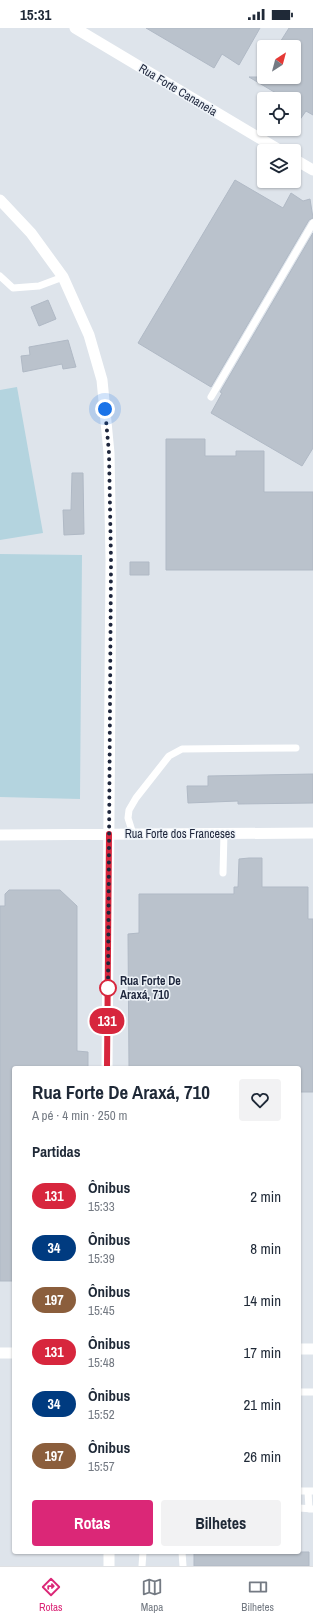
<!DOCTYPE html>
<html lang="pt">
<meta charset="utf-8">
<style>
:root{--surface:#fff;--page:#f2f2f3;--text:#1f2937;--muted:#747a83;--line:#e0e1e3;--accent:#db2777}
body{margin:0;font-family:"Archivo Narrow",sans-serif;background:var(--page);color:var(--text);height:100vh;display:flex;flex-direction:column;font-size:15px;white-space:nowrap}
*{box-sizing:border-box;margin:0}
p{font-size:13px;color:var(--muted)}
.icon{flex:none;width:22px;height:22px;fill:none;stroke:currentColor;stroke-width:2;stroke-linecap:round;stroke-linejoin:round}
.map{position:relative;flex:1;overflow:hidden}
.panel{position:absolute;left:12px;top:1038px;width:289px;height:488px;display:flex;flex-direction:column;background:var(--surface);border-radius:4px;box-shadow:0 1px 3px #0004}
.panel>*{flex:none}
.badge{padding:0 8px;border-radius:13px;font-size:14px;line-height:26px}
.needle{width:26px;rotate:36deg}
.fabs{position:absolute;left:257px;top:12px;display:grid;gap:8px}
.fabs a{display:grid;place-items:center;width:44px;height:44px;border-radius:4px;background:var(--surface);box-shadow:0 1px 3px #0004;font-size:20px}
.you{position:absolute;width:20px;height:20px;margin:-10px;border:3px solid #fff;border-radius:50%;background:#1a73e8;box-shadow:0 0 0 6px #1a73e833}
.map>.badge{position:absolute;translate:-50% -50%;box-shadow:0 0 0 2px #fff}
h2{padding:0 20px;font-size:15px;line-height:36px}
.round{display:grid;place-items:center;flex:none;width:42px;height:42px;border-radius:4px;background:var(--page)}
.head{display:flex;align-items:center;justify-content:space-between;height:68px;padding:0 20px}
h1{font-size:19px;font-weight:800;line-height:30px}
.action{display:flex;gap:8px;margin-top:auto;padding:8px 20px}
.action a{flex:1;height:46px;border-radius:4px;background:var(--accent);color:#fff;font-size:16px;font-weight:800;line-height:46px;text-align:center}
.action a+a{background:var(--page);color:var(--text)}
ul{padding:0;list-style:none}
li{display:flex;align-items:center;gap:12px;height:52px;padding:0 20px}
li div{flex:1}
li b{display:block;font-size:15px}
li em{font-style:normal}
li .badge{min-width:44px;font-weight:700;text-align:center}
.status{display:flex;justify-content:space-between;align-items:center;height:28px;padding:0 20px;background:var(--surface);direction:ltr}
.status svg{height:11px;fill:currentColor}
.tabs{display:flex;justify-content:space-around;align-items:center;height:56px;border-top:1px solid var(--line);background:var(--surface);font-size:11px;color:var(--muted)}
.tabs a{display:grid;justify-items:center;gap:2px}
.tabs .active{color:var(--accent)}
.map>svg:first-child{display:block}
.green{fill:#b4d4df}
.building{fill:#bac2cc;stroke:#b0b9c5}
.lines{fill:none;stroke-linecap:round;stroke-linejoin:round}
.service{stroke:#fff;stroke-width:7}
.minor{stroke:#fff;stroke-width:11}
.line-casing{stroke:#fff;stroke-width:9}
.line{stroke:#d7263d;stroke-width:6}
.walk{stroke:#1e263c;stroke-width:4;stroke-dasharray:0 7.2}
.stop-dot{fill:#fff;stroke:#d7263d;stroke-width:2}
.labels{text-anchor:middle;stroke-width:3;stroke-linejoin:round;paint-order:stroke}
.street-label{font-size:12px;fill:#1e263c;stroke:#eef3f8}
.stop-label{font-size:12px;font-weight:bold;fill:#1e263c;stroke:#eef3f8;text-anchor:start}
</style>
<div class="status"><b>15:31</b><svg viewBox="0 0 49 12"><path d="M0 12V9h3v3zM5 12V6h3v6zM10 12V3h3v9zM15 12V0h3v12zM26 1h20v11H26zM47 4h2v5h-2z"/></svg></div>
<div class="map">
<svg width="313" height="1538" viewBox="0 0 313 1538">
<rect width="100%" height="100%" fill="#dee4eb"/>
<path class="green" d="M17 359 43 505 0 512V362Z
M0 526 82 527 80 771 0 769Z"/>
<path class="building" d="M146 0H260L239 37 222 26 214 40Z
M289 0H313V87L306 83 294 100V71H286L249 49H294V19H277Z
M235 152 283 180 291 165 303 173 310 171 313 190 309 192 211 359 138 315Z
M313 205V420L302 438 211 385 222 365 220 364Z
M48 272 56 291 39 298 31 279Z
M68 312 76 339 63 341 62 336 23 344 21 328 30 327 29 319Z
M166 411H205V428H236V423H264V464H313V542H166Z
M72 445H83L84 506 64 507 63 482H71Z
M130 534H149V547H130Z
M313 746V775L238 776V773L188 775 187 758H208V748Z
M249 830H262V859H308V891H313V1064H299V1040H129L128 906 139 905V866H234V859H238L239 831Z
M9 862H60L77 878V1023L88 1024V1040H14V1253H0V878H5V866Z
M194 1524H309V1538H194Z"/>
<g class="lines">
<path class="service" d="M0 248 13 260 39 258 63 249
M211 369 313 195
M133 806 128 790 129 782 136 770 169 728 182 721 296 720
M223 845 224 805
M299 1364H313
M299 1463H313
M308 1463 309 1481
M299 1480 313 1481
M182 1524 183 1538
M142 1538 143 1524"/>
<path class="minor" d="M75 0 281 123
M294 131 313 142
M0 172 31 205 63 249 89 307 102 352 109 425 111 533 107 1040
M0 807 313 805
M299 1321H313
M0 1325H14
M109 1524V1538"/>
</g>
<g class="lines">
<defs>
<path id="line" d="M107 1040 109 806"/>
</defs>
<use href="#line" class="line-casing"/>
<use href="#line" class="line"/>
<path class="walk" d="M105 381 109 425 111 533 108 962V960"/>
</g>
<circle class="stop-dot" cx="108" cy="960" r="8"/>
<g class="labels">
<g class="street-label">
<text transform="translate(178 62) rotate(31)" y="4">Rua Forte Cananeia</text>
<text x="180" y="810">Rua Forte dos Franceses</text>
</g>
<g class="stop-label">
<text x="120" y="957">Rua Forte De<tspan x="120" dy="14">Araxá, 710</tspan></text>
</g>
</g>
</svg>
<div class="fabs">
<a><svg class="needle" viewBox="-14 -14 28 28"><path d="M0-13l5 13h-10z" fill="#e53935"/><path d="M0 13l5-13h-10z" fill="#747a83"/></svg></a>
<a><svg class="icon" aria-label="locate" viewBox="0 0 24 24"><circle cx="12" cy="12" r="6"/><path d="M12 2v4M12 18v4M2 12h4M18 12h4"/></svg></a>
<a><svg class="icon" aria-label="layers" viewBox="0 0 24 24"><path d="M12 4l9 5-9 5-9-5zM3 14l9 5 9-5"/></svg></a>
</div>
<div class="you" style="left:105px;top:381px"></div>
<b class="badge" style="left:107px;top:993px;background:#d7263d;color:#fff">131</b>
<section class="panel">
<div class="head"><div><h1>Rua Forte De Araxá, 710</h1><p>A pé · 4 min · 250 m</p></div><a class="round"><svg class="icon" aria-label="heart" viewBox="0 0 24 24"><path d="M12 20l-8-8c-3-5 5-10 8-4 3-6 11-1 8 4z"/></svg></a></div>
<h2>Partidas</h2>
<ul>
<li><span class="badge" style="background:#d7263d;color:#fff">131</span><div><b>Ônibus</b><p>15:33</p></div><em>2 min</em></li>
<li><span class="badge" style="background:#003b80;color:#fff">34</span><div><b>Ônibus</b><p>15:39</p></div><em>8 min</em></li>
<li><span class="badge" style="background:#8b5e3c;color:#fff">197</span><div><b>Ônibus</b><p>15:45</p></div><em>14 min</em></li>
<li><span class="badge" style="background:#d7263d;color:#fff">131</span><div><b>Ônibus</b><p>15:48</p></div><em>17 min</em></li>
<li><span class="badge" style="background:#003b80;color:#fff">34</span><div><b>Ônibus</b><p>15:52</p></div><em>21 min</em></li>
<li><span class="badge" style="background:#8b5e3c;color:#fff">197</span><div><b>Ônibus</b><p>15:57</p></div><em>26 min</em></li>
</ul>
<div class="action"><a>Rotas</a><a>Bilhetes</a></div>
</section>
</div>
<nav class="tabs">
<a class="active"><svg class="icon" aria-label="directions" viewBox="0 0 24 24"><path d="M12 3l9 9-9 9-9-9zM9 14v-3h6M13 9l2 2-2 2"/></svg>Rotas</a>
<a><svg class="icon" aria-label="map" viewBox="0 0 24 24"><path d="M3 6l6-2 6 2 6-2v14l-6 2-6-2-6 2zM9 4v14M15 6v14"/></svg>Mapa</a>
<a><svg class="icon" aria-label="tickets" viewBox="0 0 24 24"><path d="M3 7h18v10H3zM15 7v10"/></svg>Bilhetes</a>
</nav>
